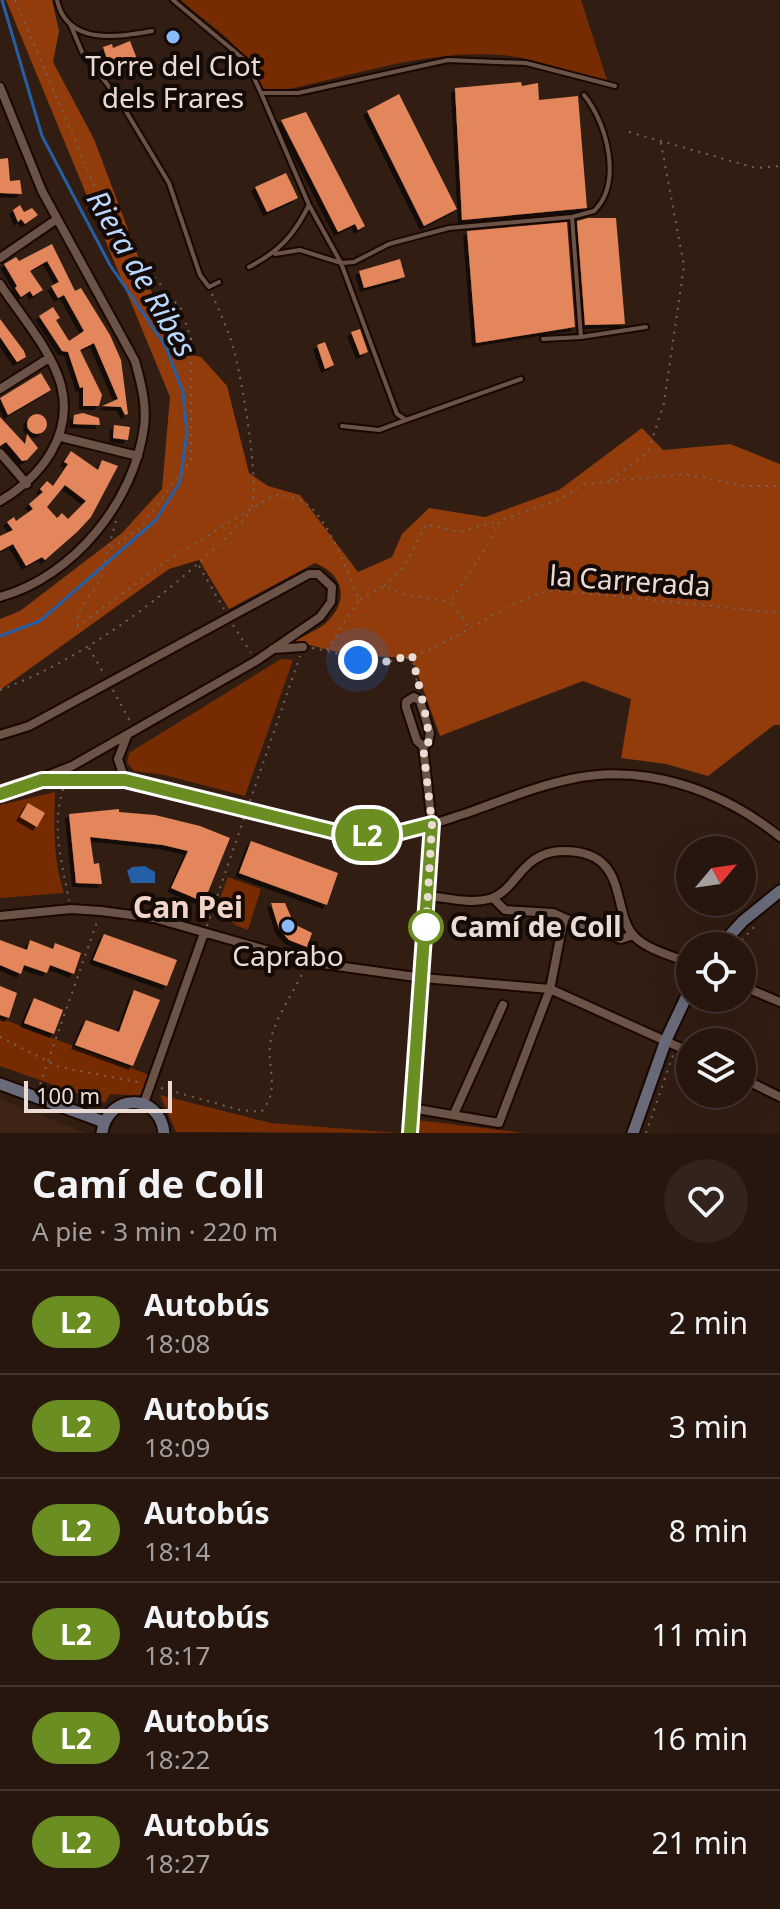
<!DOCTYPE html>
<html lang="es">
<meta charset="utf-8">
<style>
:root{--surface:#26160e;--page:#32231c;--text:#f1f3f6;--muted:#a49f9e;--line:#42352e}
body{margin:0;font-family:"Noto Sans",sans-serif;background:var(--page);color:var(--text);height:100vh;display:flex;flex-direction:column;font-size:30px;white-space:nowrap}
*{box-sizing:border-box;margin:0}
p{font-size:26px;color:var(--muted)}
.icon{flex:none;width:44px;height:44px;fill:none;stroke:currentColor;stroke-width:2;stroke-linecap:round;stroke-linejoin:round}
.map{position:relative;height:1133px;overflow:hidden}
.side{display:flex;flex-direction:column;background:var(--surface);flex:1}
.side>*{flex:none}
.badge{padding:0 16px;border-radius:26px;font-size:28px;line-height:52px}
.needle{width:52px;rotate:61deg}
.buttons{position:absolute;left:676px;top:836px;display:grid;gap:16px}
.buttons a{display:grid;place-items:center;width:80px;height:80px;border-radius:50%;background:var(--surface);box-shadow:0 8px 32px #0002,0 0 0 2px var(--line);font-size:40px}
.scale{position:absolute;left:24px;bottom:20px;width:148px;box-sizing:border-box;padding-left:8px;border:4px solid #ebdbd5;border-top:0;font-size:22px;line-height:28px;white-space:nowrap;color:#ebdbd5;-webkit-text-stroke:6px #130a06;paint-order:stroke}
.you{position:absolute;width:40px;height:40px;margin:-20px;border:6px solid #fff;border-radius:50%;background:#1a73e8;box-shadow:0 0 0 12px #1a73e833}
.map>.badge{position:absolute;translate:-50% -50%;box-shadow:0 0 0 4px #fff}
.round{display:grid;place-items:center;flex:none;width:84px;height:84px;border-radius:42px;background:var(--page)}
.headline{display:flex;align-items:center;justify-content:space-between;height:136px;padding:0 32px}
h1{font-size:38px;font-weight:700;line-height:60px}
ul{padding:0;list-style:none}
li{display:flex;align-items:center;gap:24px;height:104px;padding:0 32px;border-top:2px solid var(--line)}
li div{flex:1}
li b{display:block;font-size:30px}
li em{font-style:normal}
li .badge{min-width:88px;font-weight:700;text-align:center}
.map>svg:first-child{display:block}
.built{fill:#3f2316}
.green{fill:#762c00}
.forest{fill:#913c0a}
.water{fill:#255fa6}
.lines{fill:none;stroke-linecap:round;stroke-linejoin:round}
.stream{stroke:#255fa6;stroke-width:3}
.building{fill:#e3865b;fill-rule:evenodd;filter:url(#shadow)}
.lane-casing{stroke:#190701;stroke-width:8}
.street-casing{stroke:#190701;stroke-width:12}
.secondary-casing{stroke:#190701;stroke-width:15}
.path{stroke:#75625a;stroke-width:2;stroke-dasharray:2 6;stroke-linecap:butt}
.lane{stroke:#6c5348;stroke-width:4}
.street{stroke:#6c5348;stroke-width:8}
.secondary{stroke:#696a7a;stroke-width:11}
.line-casing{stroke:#fff;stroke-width:18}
.line{stroke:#6b8e23;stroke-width:12}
.walk{stroke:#ebdbd5;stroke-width:8;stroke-dasharray:0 14.4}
.poi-dot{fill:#88bafc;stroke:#130a06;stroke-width:3}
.stop-dot{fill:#fff;stroke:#6b8e23;stroke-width:4}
.labels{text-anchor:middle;stroke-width:8;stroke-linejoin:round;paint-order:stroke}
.poi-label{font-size:28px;fill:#ebdbd5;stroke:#130a06}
.street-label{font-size:28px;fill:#ebdbd5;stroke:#130a06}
.stop-label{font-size:28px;font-weight:bold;fill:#ebdbd5;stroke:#130a06;text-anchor:start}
.water-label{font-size:30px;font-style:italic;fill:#b9d7fe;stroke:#130a06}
.neighbourhood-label{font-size:30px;font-weight:bold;fill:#f3d5c8;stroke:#130a06}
</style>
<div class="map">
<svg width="780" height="1133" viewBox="0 0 780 1133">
<defs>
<filter id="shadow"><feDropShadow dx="-4" dy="4" stdDeviation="0" flood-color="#0009"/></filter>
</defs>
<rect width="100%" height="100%" fill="#321d13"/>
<path class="built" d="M0 1099 86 1133H0Z"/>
<path class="green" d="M181 0H581L608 83C572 74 537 57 500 55 424 49 347 78 274 92L263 88C241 41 218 33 181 0Z
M281 659 293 660 245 796 164 775 134 771 127 763 129 753Z
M55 792C54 827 53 859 64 893L0 898V805Z
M228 877 261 889 248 930 235 925 218 904Z
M0 1018 152 1076 143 1096 110 1094 105 1103 0 1066Z
M160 1095 271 1123 398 1133 176 1132Z
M417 1120 524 1133H417Z"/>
<path class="forest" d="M6 0H52L59 31 53 62 94 139 170 341 180 352 201 357 227 386 249 473 268 486 300 495 358 572 392 557 402 534 429 508 485 517 559 490 642 428 663 450 730 444 780 464V725H774L708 776 666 764 621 758 631 699 583 681 440 736 412 658 349 655 294 641C304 635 319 630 327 622 350 599 343 574 315 563L229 609 199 560 169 569 0 690V619L20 611 122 533 162 489 170 397Z"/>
<path class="water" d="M145 866 155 872V883H131L127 871 132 867Z"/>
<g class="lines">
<path class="stream" d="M0 636 40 621 156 520 180 482 187 433 183 392 165 345 110 265 42 136 2 0"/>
</g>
<path class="building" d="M130 41 137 59 109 65 103 47 112 44 113 48Z
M521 82 522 86 538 83 539 100 578 96 587 208 462 220 455 88Z
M399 94 457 209 424 226 367 111Z
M306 112 365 226 358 230 355 224 338 232 281 120Z
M8 158 10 181 20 180 22 194 0 193V159Z
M286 173 298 198 267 212 255 187Z
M20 205 24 212 32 208 38 215 25 224 21 219 18 222 13 210Z
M588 218H616L625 324 585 325 577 221Z
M567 222 575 327 476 343 467 231Z
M52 244 75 291 81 288 110 335 121 360 128 414 125 415 121 407 102 406 118 399 94 343 80 350 102 395 99 406H83V387L80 388 68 352 62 351 39 316 53 307 60 318 56 320 69 341 84 331 64 295 58 298 51 286 59 282 47 261 30 271 43 290 33 296 30 291 21 297 15 288 17 286 4 264 16 257 19 261Z
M400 259 405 277 364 288 359 271Z
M0 319 24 351 26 357 17 362 0 337Z
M360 329 368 352 360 355 351 332Z
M325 342 334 365 325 369 317 345Z
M41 373 51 390 8 415 0 398Z
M83 413 99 418 100 425 73 424 74 415Z
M27 424a10 10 0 1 1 20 0a10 10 0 1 1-20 0Z
M0 417 25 444 27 434 38 448 27 460 22 461 6 442 0 446Z
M114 425 130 427 128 440 113 438Z
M71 451 98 470 102 460 118 466 91 517 78 531 45 560 42 557 26 566 13 544 0 551V536L13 530 7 522 14 517 16 521 33 509 29 504 43 492 40 489 47 481 53 486 68 464 64 462ZM65 485 86 501 68 519 62 513 57 518 47 507Z
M28 803 45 813 37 827 20 817Z
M119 809V812L155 815 200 826 230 838 204 902 171 888 188 851 163 845 90 837 94 864 99 863 102 884 76 883 69 814Z
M251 841 338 873 327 905 239 873Z
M271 903H285L294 924 312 933 307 947 289 940 279 929Z
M104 934 177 960 167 986 93 960Z
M0 940 27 950 30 940 53 949 55 943 81 953 74 974 50 965 47 973 24 965 21 974 0 965Z
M0 986 17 993 9 1018 0 1015Z
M134 990 160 1000 133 1066 75 1045 86 1020 119 1032Z
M34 998 63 1010 54 1034 24 1023Z"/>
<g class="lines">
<defs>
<path id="lane" d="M57 0C67 46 118 37 152 31
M173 0 246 61 261 93H298L448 60 526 63 615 86
M71 26 82 52 118 98 169 183 200 275 209 287 219 282
M261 93 309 205 341 263 397 414 406 420 521 379
M572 217 581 337 646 327
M275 254 300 250 341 263 354 262 389 244 449 228 572 217 594 211C623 183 607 123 584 95
M249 267C280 251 294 235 309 205
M543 339 581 337
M342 426 379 430 406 420"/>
<path id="street" d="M0 87 42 191 135 361C141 383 147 404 144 427 134 502 73 577 0 597
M0 258 57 219
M0 284C20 315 51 349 61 385 74 435 41 477 0 501
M0 389 49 358
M61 437 138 456
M0 453 27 484
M273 649 303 647
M0 735 29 726 309 574H318L332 587 331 602 320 617 256 661 72 766 0 794
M47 780C79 781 112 776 144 783 217 799 292 832 368 835 403 836 435 823 467 813 501 801 536 786 571 779 645 763 722 790 780 837
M125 780 118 759 127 736
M429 896C447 898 471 904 489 899 518 891 520 851 564 851 631 851 610 912 635 937 648 950 673 956 690 963
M0 916 71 909 101 911 154 918 308 962 423 978 550 989 690 1052
M564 918 621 939 633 935
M742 986 780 1002
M742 1078 780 1097
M144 1103 204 933
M411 1108 499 1123 550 989 564 918 553 913 505 910 493 898
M454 1114 503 1005
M410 1133 432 824 423 746 417 741 406 707V702L414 697 420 701 430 733 428 743 423 746"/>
<path id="secondary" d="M720 946 743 921 780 891
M0 1084 104 1122
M102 1133C107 1093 160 1092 164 1133
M633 1133 666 1040 690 989"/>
</defs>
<use href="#lane" class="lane-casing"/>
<use href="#street" class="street-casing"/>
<use href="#secondary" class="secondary-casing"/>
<path class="path" d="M15 0 100 199 124 241 181 309 191 339V460L140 528 111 548
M629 132 756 168 780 166
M212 294C219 311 228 329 233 347 241 373 261 488 251 508
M611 480 648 452 664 403 684 266 660 138
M116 521 99 582 78 613V626L168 560 274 495C284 496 295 496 304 502 329 518 348 573 359 600L327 650
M199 566 224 609
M384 586 404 567 426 524 459 532 499 521
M360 599 384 586 402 594 451 602
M233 625 251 653
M468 625 451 602C459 587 500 530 499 521L561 499 584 484 684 474 745 486H780
M89 648 104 674
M312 648C337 651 360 664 385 662 446 656 494 602 554 590L780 613
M412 655 418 688
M0 690C78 661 153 606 214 549 225 538 240 527 248 514
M113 690 131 723
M63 789C51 829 62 861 69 901
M250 801 300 656
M207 926 244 818
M736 946 757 924
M0 1037 59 1067 143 1083
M40 1084 98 919
M161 1088 240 1110 261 1112C282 1089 265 1066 271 1039 276 1016 294 992 304 970
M646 1133 673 1055"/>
<use href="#lane" class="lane"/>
<use href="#street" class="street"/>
<use href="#secondary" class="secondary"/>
</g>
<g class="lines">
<defs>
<path id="line" d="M0 794 42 780H125L332 831 389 835 432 824 410 1133"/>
</defs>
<use href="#line" class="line-casing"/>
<use href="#line" class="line"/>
<path class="walk" d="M358 660 381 663 412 655C415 671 432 733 428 743L423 746 432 824 426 927"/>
</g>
<g class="poi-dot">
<circle cx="173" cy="37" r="8"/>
<circle cx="288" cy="926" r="8"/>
</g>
<circle class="stop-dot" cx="426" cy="927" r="16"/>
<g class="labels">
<g class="poi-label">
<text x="173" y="76">Torre del Clot<tspan x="173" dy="32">dels Frares</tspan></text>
<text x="288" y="966">Caprabo</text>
</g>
<g class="street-label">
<text transform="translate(630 581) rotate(4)" y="10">la Carrerada</text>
</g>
<g class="stop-label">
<text x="450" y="937">Camí de Coll</text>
</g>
<g class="water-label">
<text transform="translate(141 274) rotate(60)" y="10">Riera de Ribes</text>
</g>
<g class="neighbourhood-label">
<text x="188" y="918">Can Pei</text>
</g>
</g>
</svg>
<div class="buttons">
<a><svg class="needle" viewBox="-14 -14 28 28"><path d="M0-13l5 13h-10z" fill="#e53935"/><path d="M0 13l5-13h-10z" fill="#a49f9e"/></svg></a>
<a><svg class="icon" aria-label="locate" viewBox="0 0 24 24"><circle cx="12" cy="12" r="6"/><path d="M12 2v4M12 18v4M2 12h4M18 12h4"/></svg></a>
<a><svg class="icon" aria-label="layers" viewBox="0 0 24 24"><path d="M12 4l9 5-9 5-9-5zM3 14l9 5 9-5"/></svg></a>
</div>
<div class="scale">100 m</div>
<div class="you" style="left:358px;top:660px"></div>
<b class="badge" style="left:367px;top:835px;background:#6b8e23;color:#fff">L2</b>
</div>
<section class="side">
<div class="headline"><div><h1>Camí de Coll</h1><p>A pie · 3 min · 220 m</p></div><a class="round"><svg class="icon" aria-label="heart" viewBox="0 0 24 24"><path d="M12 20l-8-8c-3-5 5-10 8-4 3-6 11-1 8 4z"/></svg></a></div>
<ul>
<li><span class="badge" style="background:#6b8e23;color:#fff">L2</span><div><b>Autobús</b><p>18:08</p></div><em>2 min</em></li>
<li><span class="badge" style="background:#6b8e23;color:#fff">L2</span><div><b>Autobús</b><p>18:09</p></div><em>3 min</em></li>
<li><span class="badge" style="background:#6b8e23;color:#fff">L2</span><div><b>Autobús</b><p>18:14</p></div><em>8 min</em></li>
<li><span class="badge" style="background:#6b8e23;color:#fff">L2</span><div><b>Autobús</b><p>18:17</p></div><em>11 min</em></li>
<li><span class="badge" style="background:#6b8e23;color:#fff">L2</span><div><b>Autobús</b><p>18:22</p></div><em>16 min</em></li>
<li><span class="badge" style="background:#6b8e23;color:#fff">L2</span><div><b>Autobús</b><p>18:27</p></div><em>21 min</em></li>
</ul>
</section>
